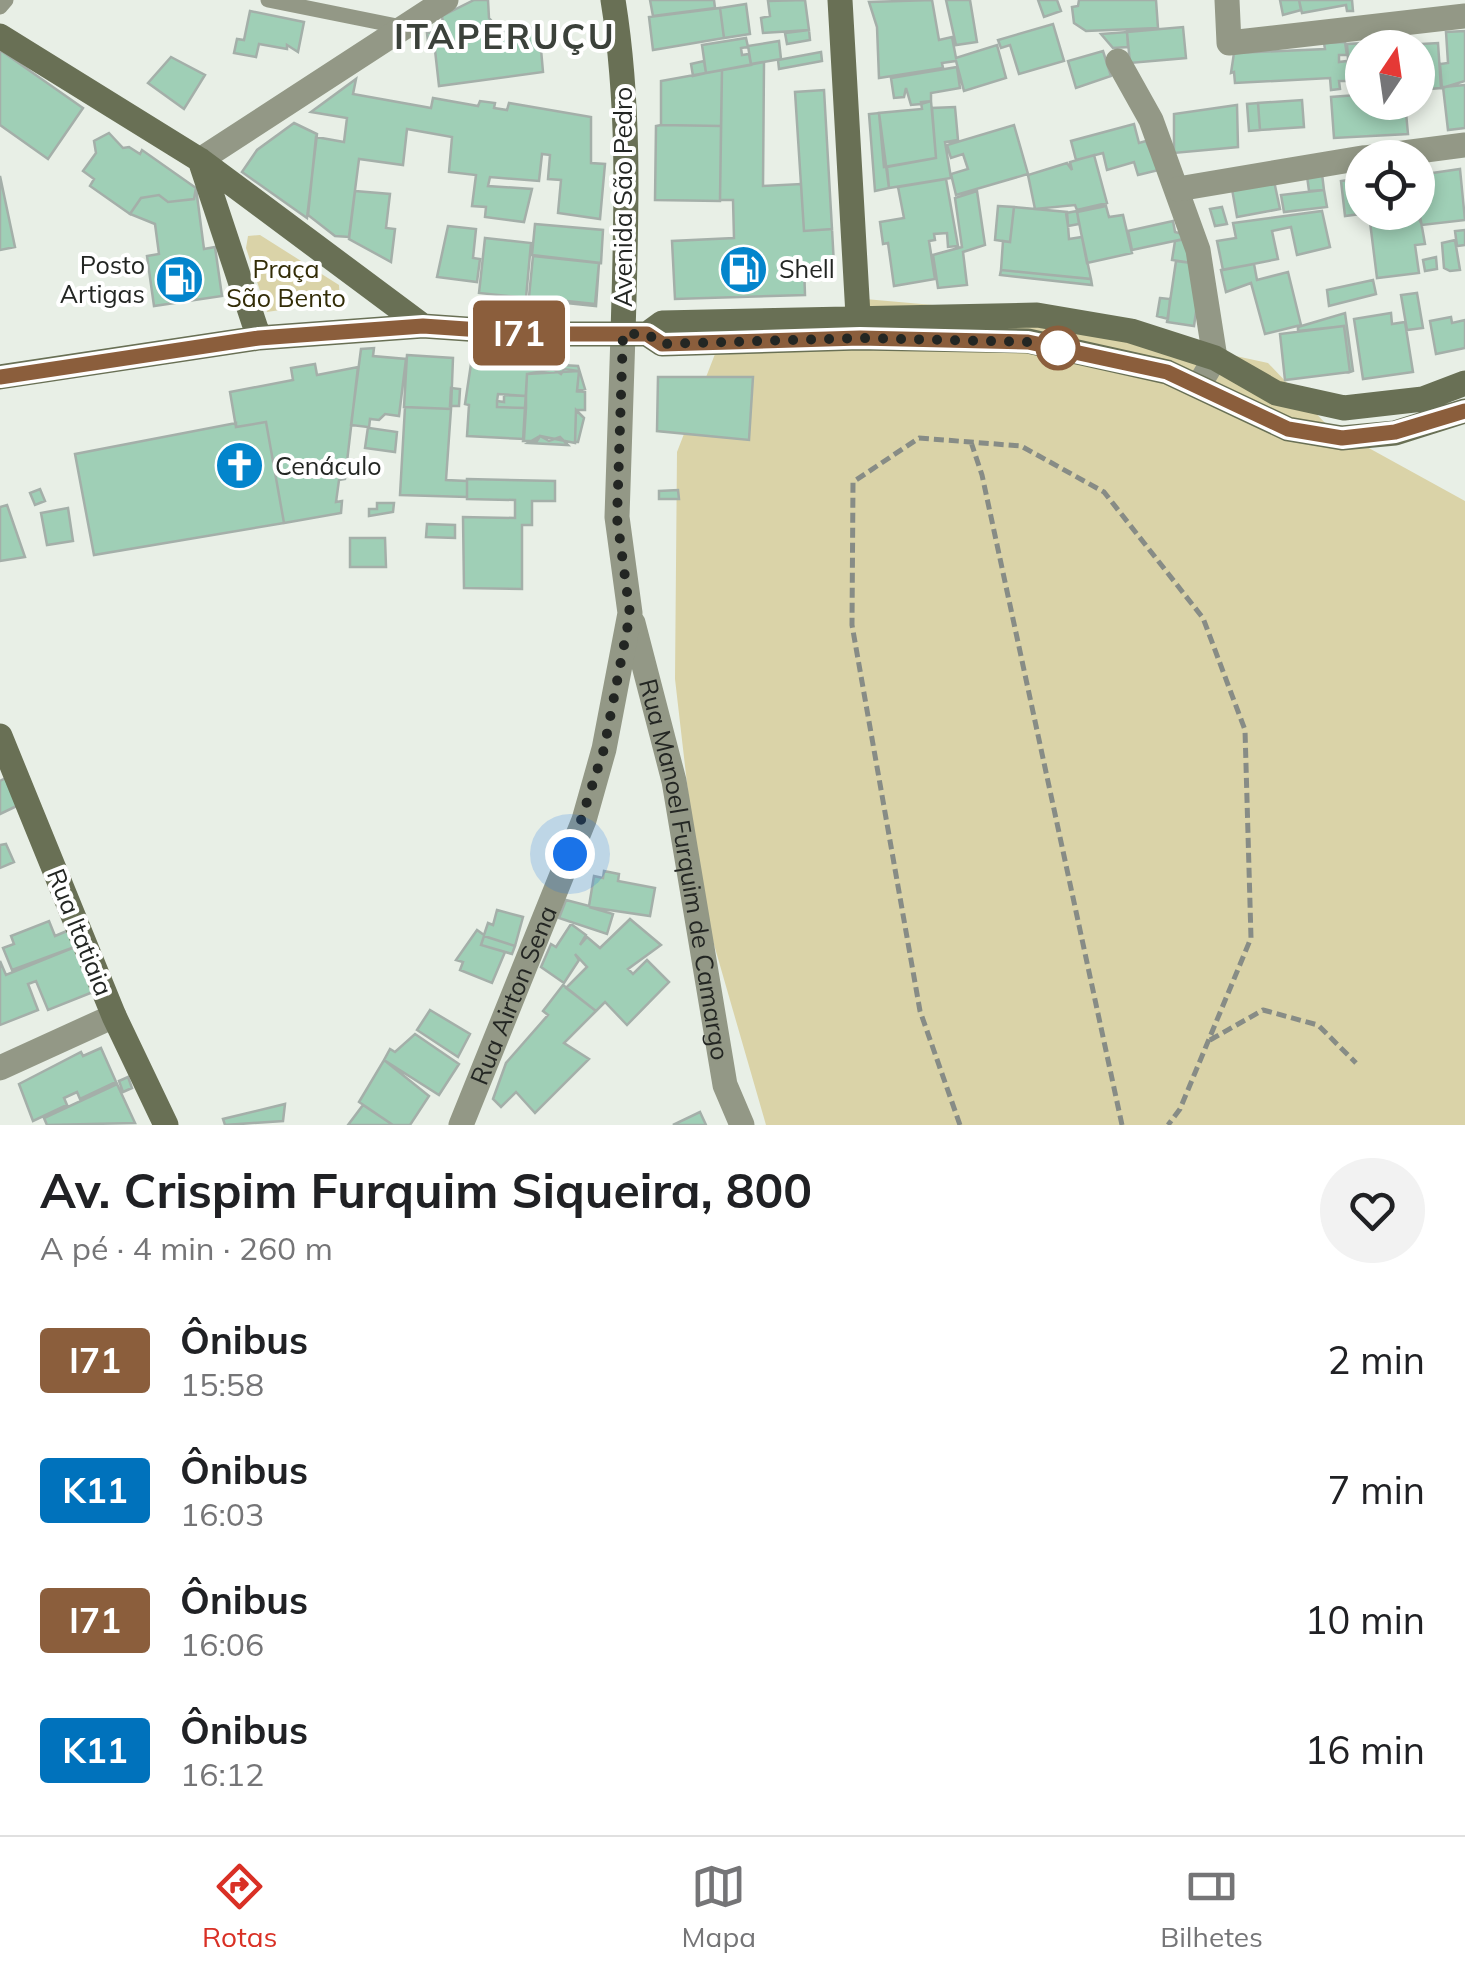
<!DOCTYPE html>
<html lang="pt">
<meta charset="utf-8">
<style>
:root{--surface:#fff;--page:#f2f2f2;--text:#202124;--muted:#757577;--line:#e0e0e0;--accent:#d93025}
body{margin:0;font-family:Mulish,sans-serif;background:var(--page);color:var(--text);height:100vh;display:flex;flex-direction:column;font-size:38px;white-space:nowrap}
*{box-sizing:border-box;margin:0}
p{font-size:32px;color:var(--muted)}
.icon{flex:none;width:55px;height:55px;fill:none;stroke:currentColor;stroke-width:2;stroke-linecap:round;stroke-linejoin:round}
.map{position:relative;height:1125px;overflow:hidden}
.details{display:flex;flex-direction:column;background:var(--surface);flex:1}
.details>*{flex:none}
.badge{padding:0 20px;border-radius:8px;font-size:35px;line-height:65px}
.needle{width:65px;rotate:13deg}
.controls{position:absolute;left:1345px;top:30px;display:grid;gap:20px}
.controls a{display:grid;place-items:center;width:90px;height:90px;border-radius:50%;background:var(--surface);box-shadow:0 5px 15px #0003;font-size:50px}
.you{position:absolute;width:50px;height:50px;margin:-25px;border:8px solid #fff;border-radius:50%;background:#1a73e8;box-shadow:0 0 0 15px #1a73e833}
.map>.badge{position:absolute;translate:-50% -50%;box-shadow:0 0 0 5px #fff}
.round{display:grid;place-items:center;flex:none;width:105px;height:105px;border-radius:52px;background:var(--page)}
.overview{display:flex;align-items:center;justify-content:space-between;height:170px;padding:0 40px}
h1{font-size:48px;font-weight:700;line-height:75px}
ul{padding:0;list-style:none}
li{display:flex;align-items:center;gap:30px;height:130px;padding:0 40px}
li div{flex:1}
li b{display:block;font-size:38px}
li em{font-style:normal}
li .badge{min-width:110px;font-weight:700;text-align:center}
.dock{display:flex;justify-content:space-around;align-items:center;height:140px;border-top:2px solid var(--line);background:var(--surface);font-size:28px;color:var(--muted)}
.dock a{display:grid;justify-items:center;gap:5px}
.dock .selected{color:var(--accent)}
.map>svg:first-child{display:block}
.green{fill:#dad3a8}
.building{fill:#9fcfb6;stroke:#a4afa9;stroke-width:2.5}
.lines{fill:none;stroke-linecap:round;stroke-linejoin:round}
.path{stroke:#878c86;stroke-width:5;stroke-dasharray:10 5;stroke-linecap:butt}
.lane{stroke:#939886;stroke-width:15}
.street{stroke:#939886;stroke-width:25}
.secondary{stroke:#697055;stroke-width:25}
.line-casing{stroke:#fff;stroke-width:22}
.line{stroke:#8b5e3c;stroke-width:15}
.walk{stroke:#232623;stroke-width:10;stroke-dasharray:0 18}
.stop-dot{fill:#fff;stroke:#8b5e3c;stroke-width:5}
.labels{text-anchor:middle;stroke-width:8;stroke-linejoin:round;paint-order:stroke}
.street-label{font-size:25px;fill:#232623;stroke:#fff}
.poi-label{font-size:25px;fill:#232623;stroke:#fff;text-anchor:start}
.park-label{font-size:25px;fill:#332d07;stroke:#fff}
.district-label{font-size:35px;font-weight:bold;letter-spacing:2.5px;fill:#3b413a;stroke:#fff}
</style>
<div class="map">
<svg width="1465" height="1125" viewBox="0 0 1465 1125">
<rect width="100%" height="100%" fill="#e8efe6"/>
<path class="green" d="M260 235 339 285 340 301 267 312 246 248 248 236Z
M865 299 1047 315 1268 363 1327 425 1465 501V1125H766L700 896 675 679 677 452 715 354Z"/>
<path class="building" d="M474 0H488L489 18 501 31 539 27 543 72 439 86 435 50 429 51 427 33 444 31 442 16Z
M650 0H714L715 8 653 16Z
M805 0 809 30 763 33 761 18 770 16 768 1Z
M932 0 939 40 952 37 956 58 997 45 1006 78 964 91 956 61 942 63 943 68 879 78 877 27 869 2Z
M946 0H970L977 42 956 45Z
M1038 0H1057L1061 11 1044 17Z
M1079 0H1156L1158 28 1086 31 1074 23 1072 7 1078 6Z
M1280 0H1299L1301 10 1283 15Z
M1299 0H1352L1353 11H1347L1346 5 1302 13Z
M746 4 750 34 724 38 720 8Z
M720 8 724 38 653 50 649 17Z
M250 11 304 22 298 52 287 45V49L259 44 256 57 234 53 237 39 244 40Z
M1053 24 1064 61 1019 74 1010 45 1001 48 998 40Z
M1183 27 1186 58 1130 63 1127 32Z
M809 30 810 40 787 44 785 33Z
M1465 31V81L1442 88 1440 64 1448 63 1446 32Z
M1127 32 1128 47 1113 48 1101 34Z
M746 38 748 47 741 48 742 55 749 54 751 65 706 73 702 45Z
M779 41 781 59 751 64 748 46Z
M1345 42 1347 55H1339V62L1347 61 1350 81H1339L1340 89 1331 90 1330 78 1235 83 1234 72 1231 73 1234 53 1325 49 1324 43Z
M1384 42 1385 46 1438 43 1441 88 1418 90V48H1362V88L1350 89 1347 44Z
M0 50 83 108 48 159 0 125Z
M1103 51 1111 76 1076 88 1068 61Z
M821 52 822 61 779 69 778 60Z
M171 57 205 75 184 109 148 83Z
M704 61 706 73 693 76 691 64Z
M764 62 763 186 801 184 804 231 832 229 834 265H804L805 295 675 299 672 241 734 238 733 200H720L722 70Z
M957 67 960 88 931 93V101L921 104 911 105 906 88 904 97 894 98 891 78Z
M722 70 721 126 661 125V81Z
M356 79 353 94 431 108 433 98 478 106 480 101 495 103 494 108 507 110 509 103 591 117V163L605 164 600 219 558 213 561 180 548 179 550 155 542 154 539 181 490 177 488 186 532 189 524 222 485 217 486 207 472 206 476 175 449 172 452 137 407 129 403 165 359 159 349 237 335 236 308 215 316 137 344 142 347 118 311 112Z
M1465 85V128L1448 130 1443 87Z
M824 90 832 229 804 231 795 92Z
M1357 95 1362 102H1405L1408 134 1334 138 1331 97Z
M1302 100 1304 127 1260 130 1258 103Z
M931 101 936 158 884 167 879 113 922 109 921 102Z
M1258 103 1260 130 1249 131 1247 104Z
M1237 105 1238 147 1174 153V114Z
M955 107 958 140 945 142 951 178 889 188 887 167 936 158 932 108Z
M879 113 889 188 875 191 869 114Z
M294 123 317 134 307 218 242 172 257 150Z
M1134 124 1139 143 1146 141 1159 170 1138 175 1134 162 1107 170 1103 153 1076 160 1071 141Z
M661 125 721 126 720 201 655 200 656 126Z
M1014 125 1028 174 956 195 951 174 968 169 963 154 951 158 947 145Z
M109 133 123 148 129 147 140 154 142 150 196 188 194 199 168 202 159 195 141 198 130 214 90 186 94 179 83 171 96 153 94 141Z
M1094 155 1107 203 1077 210 1075 205 1035 209 1028 175 1067 163 1072 170 1070 162Z
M1460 169 1465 220 1422 225 1416 212 1418 175Z
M1322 174 1324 190 1309 191 1307 176Z
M0 176 15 247 0 250Z
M1362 178V212L1368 213 1345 216 1341 181Z
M946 179 958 246 948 247 947 233 934 234 935 240 929 241 935 279 894 286 888 243 883 244 880 222 904 218 898 187Z
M1274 181 1280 209 1237 217 1232 189Z
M196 188 204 249 215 247 222 296 154 306 147 256 159 254 155 224 130 214 141 198 159 195 168 202 194 199Z
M1324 190 1327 207 1284 212 1281 195Z
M355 191 390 194 386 228 395 229 391 262 349 239Z
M977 191 985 245 963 252 967 285 938 288 933 255 962 247 955 198Z
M998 206 1014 207 1010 242 995 240Z
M1106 206 1109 217 1123 215 1132 253 1087 263 1077 212Z
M1014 207 1067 212 1069 239 1082 237 1091 279 1001 270 1003 241 1010 242Z
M1222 207 1227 224 1215 226 1210 209Z
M1077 211 1079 224 1068 226 1066 213Z
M1322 211 1330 247 1297 255 1291 227 1272 231 1278 259 1223 270 1217 241 1236 238 1233 223Z
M1416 216H1420L1425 244 1415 245 1419 273 1377 278 1370 222Z
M1173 221 1175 232 1193 237 1132 250 1128 231Z
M535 224 603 230 601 263 532 255Z
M448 226 476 229 473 258 480 259 477 282 437 277Z
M1465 230V245L1457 246 1455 231Z
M485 238 531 243 526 298 479 293Z
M1191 238 1199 264 1172 260 1175 241Z
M1455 240 1460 270 1450 271 1444 268 1442 243Z
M533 256 599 263 595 304 529 297Z
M1436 257 1437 269 1425 271 1423 260Z
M1176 261 1199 264 1201 277 1194 326 1167 322Z
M599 263 596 306 528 299 595 304Z
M1254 264 1257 280 1288 272 1301 325 1265 334 1251 283 1226 292 1221 270Z
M1001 270 1091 279 1092 285 1000 275Z
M1373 280 1376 294 1329 306 1327 290Z
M1417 293 1423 328 1407 330 1401 295Z
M1160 298 1170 299 1168 319 1157 316Z
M1345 313 1353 371 1350 372 1344 326 1298 331V327Z
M1391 313 1392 324 1405 322 1413 372 1363 379 1354 319Z
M1451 317 1452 323 1465 320V348L1436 354 1430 321Z
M1344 326 1350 372 1285 380 1280 334Z
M374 348 373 356 406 359 399 416 385 414 379 420 370 419 369 428 397 432 395 452 365 448 368 427 351 425 361 349Z
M407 355 453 358 451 409 404 407Z
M541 360 545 364 578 366 585 389 577 391 579 371 527 374 526 396 498 394 497 401V407L526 408 524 439 467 436 469 405 465 404 471 364Z
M315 364 317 375 358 367 345 479 339 480 336 502 342 501 341 513 284 523 266 422 236 427 230 392 293 380 291 368Z
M553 369 561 374 564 369 579 371 577 391 585 392V410H576L575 443 540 436 537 441H523L527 374Z
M658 377H753L749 440 657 431Z
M451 388 460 389 459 406H450Z
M504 395 526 396V408L497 407V401L504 402Z
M405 407 451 409 446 480 467 481V497L400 495Z
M576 410 584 418 578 442H575Z
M266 422 284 523 94 555 75 454 236 423V427Z
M540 436 549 441 560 437 568 445 528 443Z
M467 479 555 481V501H532V525H522V589L464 588 463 517 515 518V500L467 499Z
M40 489 45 501 35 505 30 493Z
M678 490 679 499H659V491Z
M377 503H394L393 512 369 516V509H377Z
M7 505 25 557 0 561V507Z
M68 508 73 541 47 545 41 513Z
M427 524 455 525V538L426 537Z
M350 538H385L386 567H350Z
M12 775 23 803 0 814V781Z
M6 844 14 862 0 868V845Z
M604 871 619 874 618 881 655 888 650 916 589 907 613 914 607 934 559 918 566 900 589 906 594 876 603 878Z
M497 910 523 917 515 946 484 936 481 945 505 952 492 983 460 970 463 962 456 960 477 930 484 935 488 923 493 925Z
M630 919 661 945 628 969 633 974 647 960 669 982 627 1025 605 1002 596 1011 566 988 587 967 575 954 579 960 564 983 541 967 551 944 556 947 571 924 586 935 580 945 587 937 600 948Z
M49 921 55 936 74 928 80 945 12 970 3 948 14 944 11 936Z
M484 936 515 946 512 954 481 945Z
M75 947 93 992 48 1010 36 981 28 984 38 1010 0 1025V961L6 975Z
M563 985 596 1011 564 1043 589 1059 535 1113 516 1092 501 1107 493 1099 506 1063 548 1015 543 1011Z
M430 1010 470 1034 458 1057 417 1030Z
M415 1034 459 1064 439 1095 384 1060 390 1049 395 1052Z
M101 1048 116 1082 80 1099 77 1092 64 1098 67 1105 33 1121 19 1084 81 1052 83 1056Z
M384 1060 429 1096 410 1125H393L359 1102Z
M128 1077 132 1088 123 1092 119 1081Z
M117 1084 135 1123 47 1125 44 1118Z
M285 1104 283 1121 225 1125 223 1119Z
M363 1105 393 1125H348Z
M700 1112 706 1125H673Z"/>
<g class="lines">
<path class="path" d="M971 442 982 475 1122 1125
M1210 1040 1263 1010 1318 1025 1356 1063
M960 1125 920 1011 852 625 853 482 919 438 1021 446 1104 492 1203 618 1245 730 1251 938 1180 1109 1168 1125"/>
<path class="lane" d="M268 0 402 27
M0 7 6 0"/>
<g class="street">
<path d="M1227 0 1229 43 1465 16"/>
<path d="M1118 61 1151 120 1198 250 1215 358 1199 385"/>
<path d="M1365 158 1465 145"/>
<path d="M200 160 446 0"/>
<path d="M1178 189 1362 158"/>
<path id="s1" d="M633 623 674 781 725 1085 742 1125"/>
<path d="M0 1068 114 1016"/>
<path id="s2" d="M461 1125 584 820 604 749 630 613 617 517 623 334"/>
</g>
<path class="secondary" d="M613 0C631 111 626 223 623 334
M840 0 859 333
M0 36 200 160 423 326
M200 160 259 338
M647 334 662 323 1037 315 1131 331 1215 358 1276 393 1344 408 1423 399 1465 383
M0 377 259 338 423 326 539 334H647L662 344 859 338 1028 341 1167 372 1288 429 1342 438 1395 433 1465 411
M0 736 114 1016 166 1125"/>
</g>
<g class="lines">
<defs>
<path id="line" d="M0 377 259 338 423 326 539 334H647L662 344 860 338 1028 342 1167 372 1288 429 1342 438 1395 432 1465 411"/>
</defs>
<use href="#line" class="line-casing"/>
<use href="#line" class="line"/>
<path class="walk" d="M570 854 604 749 630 614 617 518 623 334H647L662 344 860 338 1028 342 1058 348"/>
</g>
<defs>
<symbol id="fuel-disc" viewBox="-11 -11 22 22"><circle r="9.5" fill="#0385cc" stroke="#fff"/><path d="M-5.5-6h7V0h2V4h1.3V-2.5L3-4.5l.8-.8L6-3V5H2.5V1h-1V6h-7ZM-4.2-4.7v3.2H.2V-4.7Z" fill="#fff"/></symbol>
<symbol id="church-disc" viewBox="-11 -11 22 22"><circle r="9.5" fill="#0385cc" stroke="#fff"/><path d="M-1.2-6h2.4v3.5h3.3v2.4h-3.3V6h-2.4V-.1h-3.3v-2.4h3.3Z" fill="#fff"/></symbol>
</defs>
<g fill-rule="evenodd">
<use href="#fuel-disc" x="716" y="242" width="55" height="55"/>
<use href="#fuel-disc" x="152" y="252" width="55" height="55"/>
<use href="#church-disc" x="212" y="438" width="55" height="55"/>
</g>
<circle class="stop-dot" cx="1058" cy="348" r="20"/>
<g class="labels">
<g class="street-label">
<text transform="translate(623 197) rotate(-90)" y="9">Avenida São Pedro</text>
<text dy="9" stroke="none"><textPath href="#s1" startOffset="252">Rua Manoel Furquim de Camargo</textPath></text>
<text transform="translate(80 932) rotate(68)" y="9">Rua Itatiaia</text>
<text dy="9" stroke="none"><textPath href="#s2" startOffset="140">Rua Airton Sena</textPath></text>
</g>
<g class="poi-label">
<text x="145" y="274" text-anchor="end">Posto<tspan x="145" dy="29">Artigas</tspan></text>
<text x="779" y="278">Shell</text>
<text x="275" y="475">Cenáculo</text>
</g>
<g class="park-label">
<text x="286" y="278">Praça<tspan x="286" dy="29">São Bento</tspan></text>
</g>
<g class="district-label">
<text x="505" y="49">ITAPERUÇU</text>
</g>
</g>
</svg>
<div class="controls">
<a><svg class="needle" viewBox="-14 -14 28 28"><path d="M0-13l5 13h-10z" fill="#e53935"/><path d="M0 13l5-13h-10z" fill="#757577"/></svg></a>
<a><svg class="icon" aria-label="locate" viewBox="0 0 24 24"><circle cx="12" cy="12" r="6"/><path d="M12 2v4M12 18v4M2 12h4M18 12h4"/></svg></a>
</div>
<div class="you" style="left:570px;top:854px"></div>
<b class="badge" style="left:519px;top:333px;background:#8b5e3c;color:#fff">I71</b>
</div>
<section class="details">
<div class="overview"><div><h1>Av. Crispim Furquim Siqueira, 800</h1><p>A pé · 4 min · 260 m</p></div><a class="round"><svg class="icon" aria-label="heart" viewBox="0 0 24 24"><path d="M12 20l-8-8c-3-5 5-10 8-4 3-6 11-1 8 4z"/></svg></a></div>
<ul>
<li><span class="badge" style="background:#8b5e3c;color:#fff">I71</span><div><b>Ônibus</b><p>15:58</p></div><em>2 min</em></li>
<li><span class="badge" style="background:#0072bc;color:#fff">K11</span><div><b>Ônibus</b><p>16:03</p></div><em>7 min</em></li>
<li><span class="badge" style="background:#8b5e3c;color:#fff">I71</span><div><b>Ônibus</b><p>16:06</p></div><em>10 min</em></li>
<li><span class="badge" style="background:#0072bc;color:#fff">K11</span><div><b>Ônibus</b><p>16:12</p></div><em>16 min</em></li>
</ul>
</section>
<nav class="dock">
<a class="selected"><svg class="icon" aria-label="directions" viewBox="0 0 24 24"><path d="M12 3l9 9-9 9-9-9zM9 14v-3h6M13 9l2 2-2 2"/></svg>Rotas</a>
<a><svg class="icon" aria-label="map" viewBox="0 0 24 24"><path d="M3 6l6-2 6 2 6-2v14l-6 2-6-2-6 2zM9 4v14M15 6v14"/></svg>Mapa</a>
<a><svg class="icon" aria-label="tickets" viewBox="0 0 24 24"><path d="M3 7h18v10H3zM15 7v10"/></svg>Bilhetes</a>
</nav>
